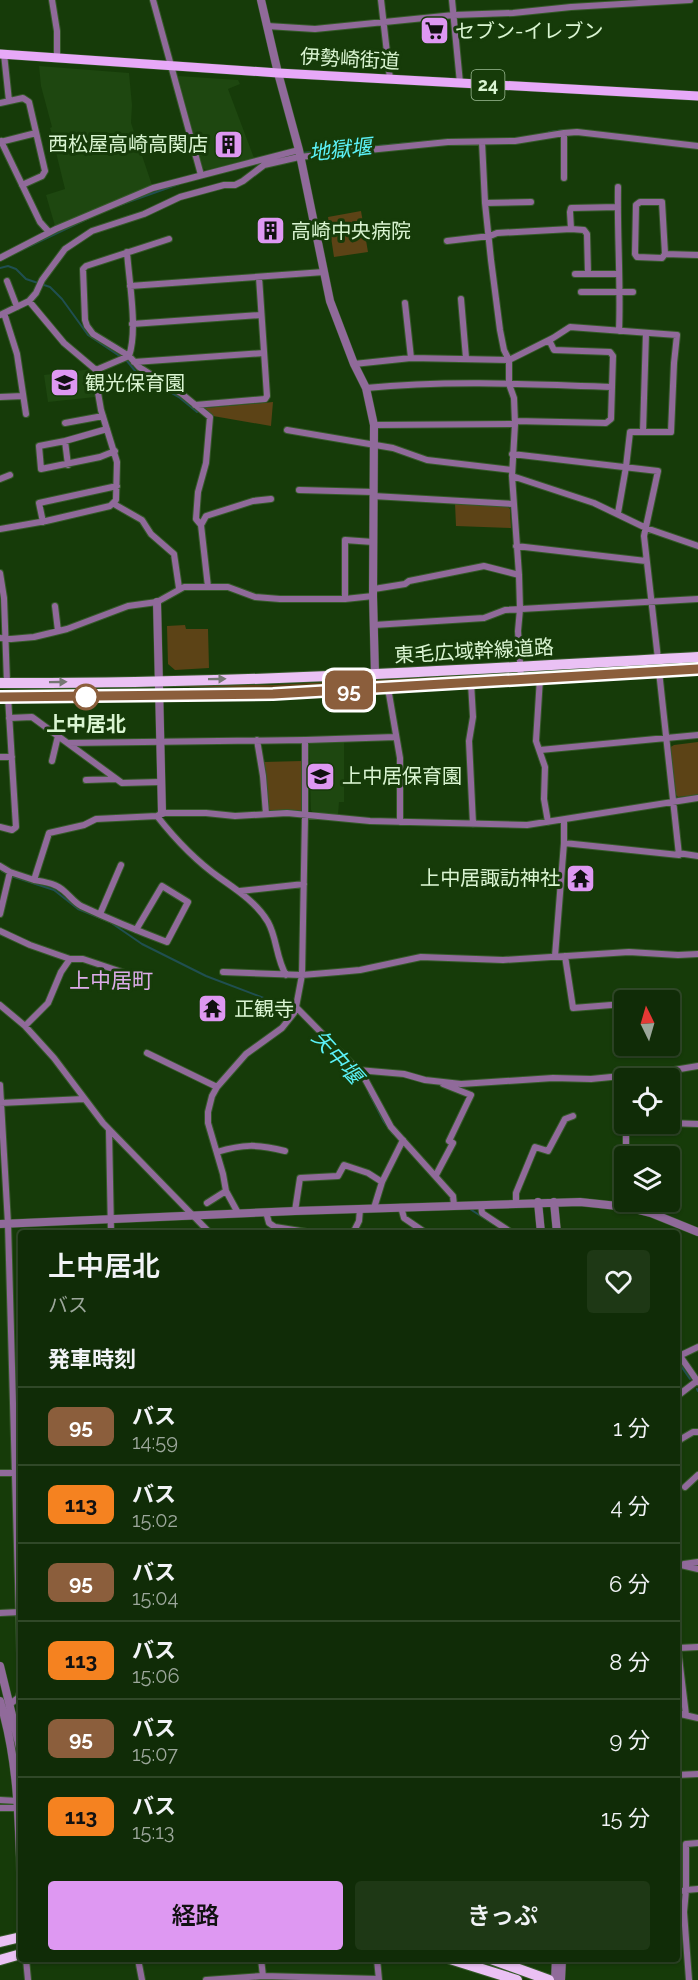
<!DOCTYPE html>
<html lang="ja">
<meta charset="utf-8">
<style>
:root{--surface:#102c07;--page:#1e3815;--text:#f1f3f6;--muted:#9ca79b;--line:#304828;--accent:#de98f2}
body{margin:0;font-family:Raleway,"Noto Sans JP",sans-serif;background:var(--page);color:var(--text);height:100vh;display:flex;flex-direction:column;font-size:22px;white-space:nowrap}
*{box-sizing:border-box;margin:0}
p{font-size:20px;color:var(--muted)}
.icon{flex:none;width:33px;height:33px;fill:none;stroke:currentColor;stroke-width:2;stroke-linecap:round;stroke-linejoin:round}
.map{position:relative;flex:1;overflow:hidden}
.side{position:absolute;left:18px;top:1230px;width:662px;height:732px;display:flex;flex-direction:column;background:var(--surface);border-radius:6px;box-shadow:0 2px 4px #0004,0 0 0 2px var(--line)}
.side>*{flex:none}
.badge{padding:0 12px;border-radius:9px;font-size:21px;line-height:39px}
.needle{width:39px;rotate:355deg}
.controls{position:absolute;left:614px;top:990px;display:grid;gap:12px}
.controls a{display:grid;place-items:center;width:66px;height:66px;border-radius:6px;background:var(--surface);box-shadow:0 2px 4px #0004,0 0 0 2px var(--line);font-size:30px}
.map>.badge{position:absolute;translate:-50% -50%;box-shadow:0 0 0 3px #fff}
h2{padding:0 30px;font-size:22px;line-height:54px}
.round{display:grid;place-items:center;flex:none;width:63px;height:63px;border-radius:6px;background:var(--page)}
.overview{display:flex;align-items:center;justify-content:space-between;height:102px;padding:0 30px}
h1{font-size:28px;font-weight:600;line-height:45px}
.button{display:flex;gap:12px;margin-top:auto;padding:12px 30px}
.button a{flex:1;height:69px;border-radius:6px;background:var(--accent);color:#111;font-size:24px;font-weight:600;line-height:69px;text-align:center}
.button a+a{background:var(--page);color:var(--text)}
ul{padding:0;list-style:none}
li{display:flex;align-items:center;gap:18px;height:78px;padding:0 30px;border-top:2px solid var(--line)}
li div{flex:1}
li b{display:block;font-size:22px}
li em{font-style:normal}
li .badge{min-width:66px;font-weight:700;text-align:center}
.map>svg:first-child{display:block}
.built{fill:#1e4710}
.green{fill:#5c4316}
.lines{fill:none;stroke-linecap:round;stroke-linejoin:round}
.stream{stroke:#204f51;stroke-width:2}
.minor-casing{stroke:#355929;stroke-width:8}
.tertiary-casing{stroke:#355929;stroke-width:9}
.primary-casing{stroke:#355929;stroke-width:10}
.trunk-casing{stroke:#355929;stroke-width:12}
.minor{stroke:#906a9a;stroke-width:6}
.tertiary{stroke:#906a9a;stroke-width:8}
.primary{stroke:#e7a9f8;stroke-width:9}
.trunk{stroke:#eac1f4;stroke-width:10}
.oneway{fill:#757773}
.line-casing{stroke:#fff;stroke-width:14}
.line{stroke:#8b5e3c;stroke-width:9}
.stop-dot{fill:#fff;stroke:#8b5e3c;stroke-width:3}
.labels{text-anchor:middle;stroke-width:6;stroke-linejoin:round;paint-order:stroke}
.shield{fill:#163b09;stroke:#9fbd96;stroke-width:1.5}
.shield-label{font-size:18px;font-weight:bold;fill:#daf5d2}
.poi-label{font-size:20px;fill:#daf5d2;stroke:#163b09;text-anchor:start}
.street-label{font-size:20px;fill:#daf5d2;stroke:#163b09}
.stop-label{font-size:20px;font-weight:bold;fill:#daf5d2;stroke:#163b09}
.water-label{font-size:21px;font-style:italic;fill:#5bf1f7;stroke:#163b09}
.neighbourhood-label{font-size:21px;fill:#ddacea;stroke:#163b09}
</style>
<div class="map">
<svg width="698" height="1980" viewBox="0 0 698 1980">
<rect width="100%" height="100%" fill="#163b09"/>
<path class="built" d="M39 66 129 73 132 105 131 123 152 185 55 226 46 195 65 189 50 128 52 127 41 86Z
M178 76 238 80 240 84 228 89 254 158 206 170 203 168Z
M92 369 95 397 48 402 44 375Z
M344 742V802H339L338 815 313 813 311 810 309 745 311 743Z"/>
<path class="green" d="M361 211 368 252 334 257 328 217Z
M273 402 271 426 213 416 205 408Z
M455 503 508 507 510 509 511 528 456 526Z
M185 625 186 629H208L209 668 175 670 168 664 167 626Z
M508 673V677L262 689 224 687H177V685H272Z
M698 742V795L678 797 675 794 669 748 674 745Z
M302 761 304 811 270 810 267 808 263 762Z"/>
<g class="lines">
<path class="stream" d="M549 132 564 130
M301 153 453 139
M117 206 179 184
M13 254 89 218
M0 268 8 266 16 269 26 279 50 287 62 299 88 335 127 361 136 372 180 398 197 412
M2 871 11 876 54 890 78 909 110 922 142 944 206 976 293 1009
M369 1093 384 1122 393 1134
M470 1209 493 1224
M679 1363 690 1379
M697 1389 698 1391"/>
<defs>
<path id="minor" d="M52 0 57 31V58
M153 0 201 175
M381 0 390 79
M452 0 460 83
M267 26 315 29 454 15 513 13 571 7 690 0
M4 54 9 101
M0 103 23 98 29 102 45 171 42 176 22 185
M564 133V178
M1 141 40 222 49 232
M0 142 36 133
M482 142 485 203 491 260 500 330 504 350 509 360V384L514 398 515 424 512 476 519 575 520 609 518 631 521 679
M618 187C617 235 621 283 619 331
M485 203 531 202
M571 229 570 212 571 208 618 207
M169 239 86 266 83 269 85 320 87 326 93 334 129 356 139 367 182 394 210 417 206 463 198 492 196 519 201 525 208 587
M447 241 490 236 497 233 571 229 584 230 587 234 588 274
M665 254 662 202H640L636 205 635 254 637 257 662 258 665 254 698 255
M0 258 56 229 153 188 299 150
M575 274H619
M7 281 17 307
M130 286 324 272
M581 292H633
M461 299 466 358
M29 301 64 343 96 370
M405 303 411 358
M4 313 17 354 26 414
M0 315 29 301 36 293 42 280 65 249 92 231 144 214 180 197 224 185H235L243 181 264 165 299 157 448 142 515 141 564 133 577 132 698 146
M132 324 261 315
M134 362 264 353
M354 364 411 358 509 360 553 338 570 327 677 335 674 363 671 432H630L626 467 618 513
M366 388C447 380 530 384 612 387
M0 397 23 396
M195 405 265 399 267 396 259 277
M515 421 606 423 611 419 613 356 610 352 554 350 549 340
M65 423 103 416
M374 425 515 424
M107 429 65 441 39 446 41 469 100 457 115 451
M287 430 393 448 427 460 512 470
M643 431 646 333
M65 441 68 465
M512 454 658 471 644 536 658 659
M512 476 594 503 646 528 698 546
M0 479 10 475
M299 490 373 492
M373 496 513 504
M114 504 142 520 151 534 174 554 179 588
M43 522 39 503 117 486
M201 525 206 516 253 501 271 499
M0 529 46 521 110 506 116 500 117 462 101 410 97 387 96 370 129 356C138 330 129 281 127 252
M516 546 646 561
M0 573 4 598 7 683
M374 589 405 584 409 581 484 566 519 575
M345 599V540L373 542
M55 606 58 631
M374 625 484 618 505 610 698 599
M0 638 11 639 34 637 67 629 128 606 157 602 184 587H228L255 597 280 599H345L373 596
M540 678 536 741 545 767 544 799 548 822
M471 683 473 717 469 741 473 824
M388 688 400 758V822
M9 718 32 717 122 783 160 782
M257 740 263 776 266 814
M68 743 305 740 396 737
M540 750 698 735
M0 757H12
M52 761 58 736
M86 780 116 779
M157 816C175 839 196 861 220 878 237 890 257 903 268 922 277 938 276 958 286 975
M0 827 12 830 16 827 8 697
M564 843 679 855 659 671
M678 853 698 856
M0 866 10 872 34 880 49 833 84 825 96 819 157 816 162 813H206L235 816 287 813 370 821 527 825 698 798
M34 880C44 882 56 883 64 891 70 896 74 902 81 906 109 919 138 931 167 942L188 902 162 886 136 930
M240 891 304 884
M0 914 10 872
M100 914 121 865
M0 931 30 945 70 959
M555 956 564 843V820
M565 956 573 1008 624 1004
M223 972 302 975 338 972 360 970 421 957 503 960 629 952 678 955 698 954
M0 1005 25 1026 54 1058 103 1123 210 1233
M296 1007 358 1070 365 1079 391 1127 453 1196 454 1205
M25 1026 48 1003 61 972 70 959H83L143 979
M147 1053 217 1087
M358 1070 404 1074 425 1080 461 1084 553 1078 591 1079 662 1072 698 1066
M0 1085 8 1224 21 1690 18 1698 10 1704
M0 1103 84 1099
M669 1123 698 1124
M109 1130 111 1233
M217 1152C243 1144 258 1144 285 1151
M626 1156V1124
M624 1172 621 1177 624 1192
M436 1175 453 1143 449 1141 471 1095 443 1084
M207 1203 226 1191
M516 1203V1193L535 1147 548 1151 565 1119 573 1116
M481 1205 482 1213 512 1233
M401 1207 404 1218 426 1233
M374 1208 382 1182 403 1140
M295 1211 300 1178 338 1176 344 1165 368 1173 382 1182
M266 1212 269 1223 275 1227 313 1233
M238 1213 226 1191 223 1174 208 1123V1112L212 1096 217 1087 246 1054 282 1028 294 1013 296 1007 302 975 305 816V740
M353 1233 359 1221 360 1209
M680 1356 698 1382
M677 1357 698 1347
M676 1397 697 1381
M676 1442 693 1432H698
M0 1473H21
M685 1487 698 1475
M684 1564 698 1562
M676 1566 681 1565 698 1569
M676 1609 677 1641 686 1715
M0 1613 20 1612
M678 1648 698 1647
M676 1713 698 1718
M676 1775 698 1774
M0 1800 18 1801
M0 1808H19
M676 1891 686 1890V1844L698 1843
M26 1959 28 1980
M138 1959 142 1980
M261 1959 263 1976
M377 1959 379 1980
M206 1980 263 1976 378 1979
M689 1980 684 1912 686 1890 698 1889"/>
<path id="tertiary" d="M261 0 278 73 299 150 330 301 354 364 366 388 374 425 373 596 375 674
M157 602 162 813
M538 1202 541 1233
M554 1202 557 1233
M0 1224 295 1211 580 1202 627 1207 651 1213 698 1232
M0 1666 21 1752
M0 1701C19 1763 19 1827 21 1890
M555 1980 556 1959
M561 1980 562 1959"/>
<path id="primary" d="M0 54 278 73 698 96"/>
<path id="trunk" d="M0 683C233 684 466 670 698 657
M0 697 272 694 698 669
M0 1942 21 1937
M450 1959 517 1980
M491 1959 549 1980
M0 1960 21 1954"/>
</defs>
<use href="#minor" class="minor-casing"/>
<use href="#tertiary" class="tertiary-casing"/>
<use href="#primary" class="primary-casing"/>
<use href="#trunk" class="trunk-casing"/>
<use href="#minor" class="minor"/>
<use href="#tertiary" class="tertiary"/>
<use href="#primary" class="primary"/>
<use href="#trunk" class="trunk"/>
</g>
<defs><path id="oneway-solid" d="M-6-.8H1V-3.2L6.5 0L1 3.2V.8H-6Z" transform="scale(1.5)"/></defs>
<g class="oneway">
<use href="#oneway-solid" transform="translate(217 679) rotate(-1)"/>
<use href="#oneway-solid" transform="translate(58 682) rotate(-1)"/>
</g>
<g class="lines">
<defs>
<path id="line" d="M0 697 273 694 698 669"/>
</defs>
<use href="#line" class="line-casing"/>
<use href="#line" class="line"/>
</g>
<defs>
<symbol id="supermarket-square" viewBox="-11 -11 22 22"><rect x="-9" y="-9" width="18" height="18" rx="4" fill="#de98f2" stroke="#163b09"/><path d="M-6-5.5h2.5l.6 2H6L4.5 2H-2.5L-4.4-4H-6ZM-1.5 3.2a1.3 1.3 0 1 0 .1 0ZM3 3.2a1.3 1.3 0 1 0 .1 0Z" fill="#111"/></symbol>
<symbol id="building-square" viewBox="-11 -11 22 22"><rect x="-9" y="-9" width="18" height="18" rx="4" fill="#de98f2" stroke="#163b09"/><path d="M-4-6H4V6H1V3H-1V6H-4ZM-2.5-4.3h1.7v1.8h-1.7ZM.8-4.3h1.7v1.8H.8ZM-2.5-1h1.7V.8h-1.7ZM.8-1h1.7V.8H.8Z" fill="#111"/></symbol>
<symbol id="school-square" viewBox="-11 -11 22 22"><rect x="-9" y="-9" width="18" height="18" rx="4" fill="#de98f2" stroke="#163b09"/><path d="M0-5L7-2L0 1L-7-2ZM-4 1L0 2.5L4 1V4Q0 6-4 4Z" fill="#111"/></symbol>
<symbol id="temple-square" viewBox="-11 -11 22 22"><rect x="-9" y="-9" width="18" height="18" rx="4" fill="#de98f2" stroke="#163b09"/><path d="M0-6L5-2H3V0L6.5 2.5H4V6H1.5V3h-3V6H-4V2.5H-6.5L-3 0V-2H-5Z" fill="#111"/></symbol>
</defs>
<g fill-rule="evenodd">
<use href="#supermarket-square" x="418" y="14" width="33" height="33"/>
<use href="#building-square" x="212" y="128" width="33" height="33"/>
<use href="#building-square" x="254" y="214" width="33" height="33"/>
<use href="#school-square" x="48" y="366" width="33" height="33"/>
<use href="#school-square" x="304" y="760" width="33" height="33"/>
<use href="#temple-square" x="564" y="862" width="33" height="33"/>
<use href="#temple-square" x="196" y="992" width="33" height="33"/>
</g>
<circle class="stop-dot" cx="86" cy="697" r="12"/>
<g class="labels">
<rect class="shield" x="471.5" y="70" width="33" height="30" rx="4.5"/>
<g class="shield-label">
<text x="488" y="91">24</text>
</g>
<g class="poi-label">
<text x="455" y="38">セブン-イレブン</text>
<text x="208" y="151" text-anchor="end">西松屋高崎高関店</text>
<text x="291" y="238">高崎中央病院</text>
<text x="85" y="390">観光保育園</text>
<text x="342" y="783">上中居保育園</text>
<text x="560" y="885" text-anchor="end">上中居諏訪神社</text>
<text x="234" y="1016">正観寺</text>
</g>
<g class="street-label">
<text transform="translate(350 59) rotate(3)" y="7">伊勢崎街道</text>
<text transform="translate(474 651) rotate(-3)" y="7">東毛広域幹線道路</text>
</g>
<g class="stop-label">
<text x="86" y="731">上中居北</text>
</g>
<g class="water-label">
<text transform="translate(340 150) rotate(-6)" y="7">地獄堰</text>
<text transform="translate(337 1057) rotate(48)" y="7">矢中堰</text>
</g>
<g class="neighbourhood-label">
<text x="111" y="988">上中居町</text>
</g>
</g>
</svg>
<div class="controls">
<a><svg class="needle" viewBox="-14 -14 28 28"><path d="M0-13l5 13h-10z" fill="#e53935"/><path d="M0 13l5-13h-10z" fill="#9ca79b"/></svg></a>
<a><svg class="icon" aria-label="locate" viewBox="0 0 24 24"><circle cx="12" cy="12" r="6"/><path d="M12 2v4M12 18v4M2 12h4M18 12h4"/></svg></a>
<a><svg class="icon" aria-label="layers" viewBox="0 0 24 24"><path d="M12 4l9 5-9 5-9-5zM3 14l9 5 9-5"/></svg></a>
</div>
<b class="badge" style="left:349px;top:690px;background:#8b5e3c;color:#fff">95</b>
<section class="side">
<div class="overview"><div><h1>上中居北</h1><p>バス</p></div><a class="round"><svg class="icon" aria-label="heart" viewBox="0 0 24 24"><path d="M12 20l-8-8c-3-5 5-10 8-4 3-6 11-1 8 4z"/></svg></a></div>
<h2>発車時刻</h2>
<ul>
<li><span class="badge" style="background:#8b5e3c;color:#fff">95</span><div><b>バス</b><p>14:59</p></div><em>1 分</em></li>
<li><span class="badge" style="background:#f58220;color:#111">113</span><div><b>バス</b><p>15:02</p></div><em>4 分</em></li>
<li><span class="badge" style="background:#8b5e3c;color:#fff">95</span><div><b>バス</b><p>15:04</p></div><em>6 分</em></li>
<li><span class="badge" style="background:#f58220;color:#111">113</span><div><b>バス</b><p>15:06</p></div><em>8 分</em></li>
<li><span class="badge" style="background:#8b5e3c;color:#fff">95</span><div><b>バス</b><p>15:07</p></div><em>9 分</em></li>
<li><span class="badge" style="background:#f58220;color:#111">113</span><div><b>バス</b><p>15:13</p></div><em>15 分</em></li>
</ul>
<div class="button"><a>経路</a><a>きっぷ</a></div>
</section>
</div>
